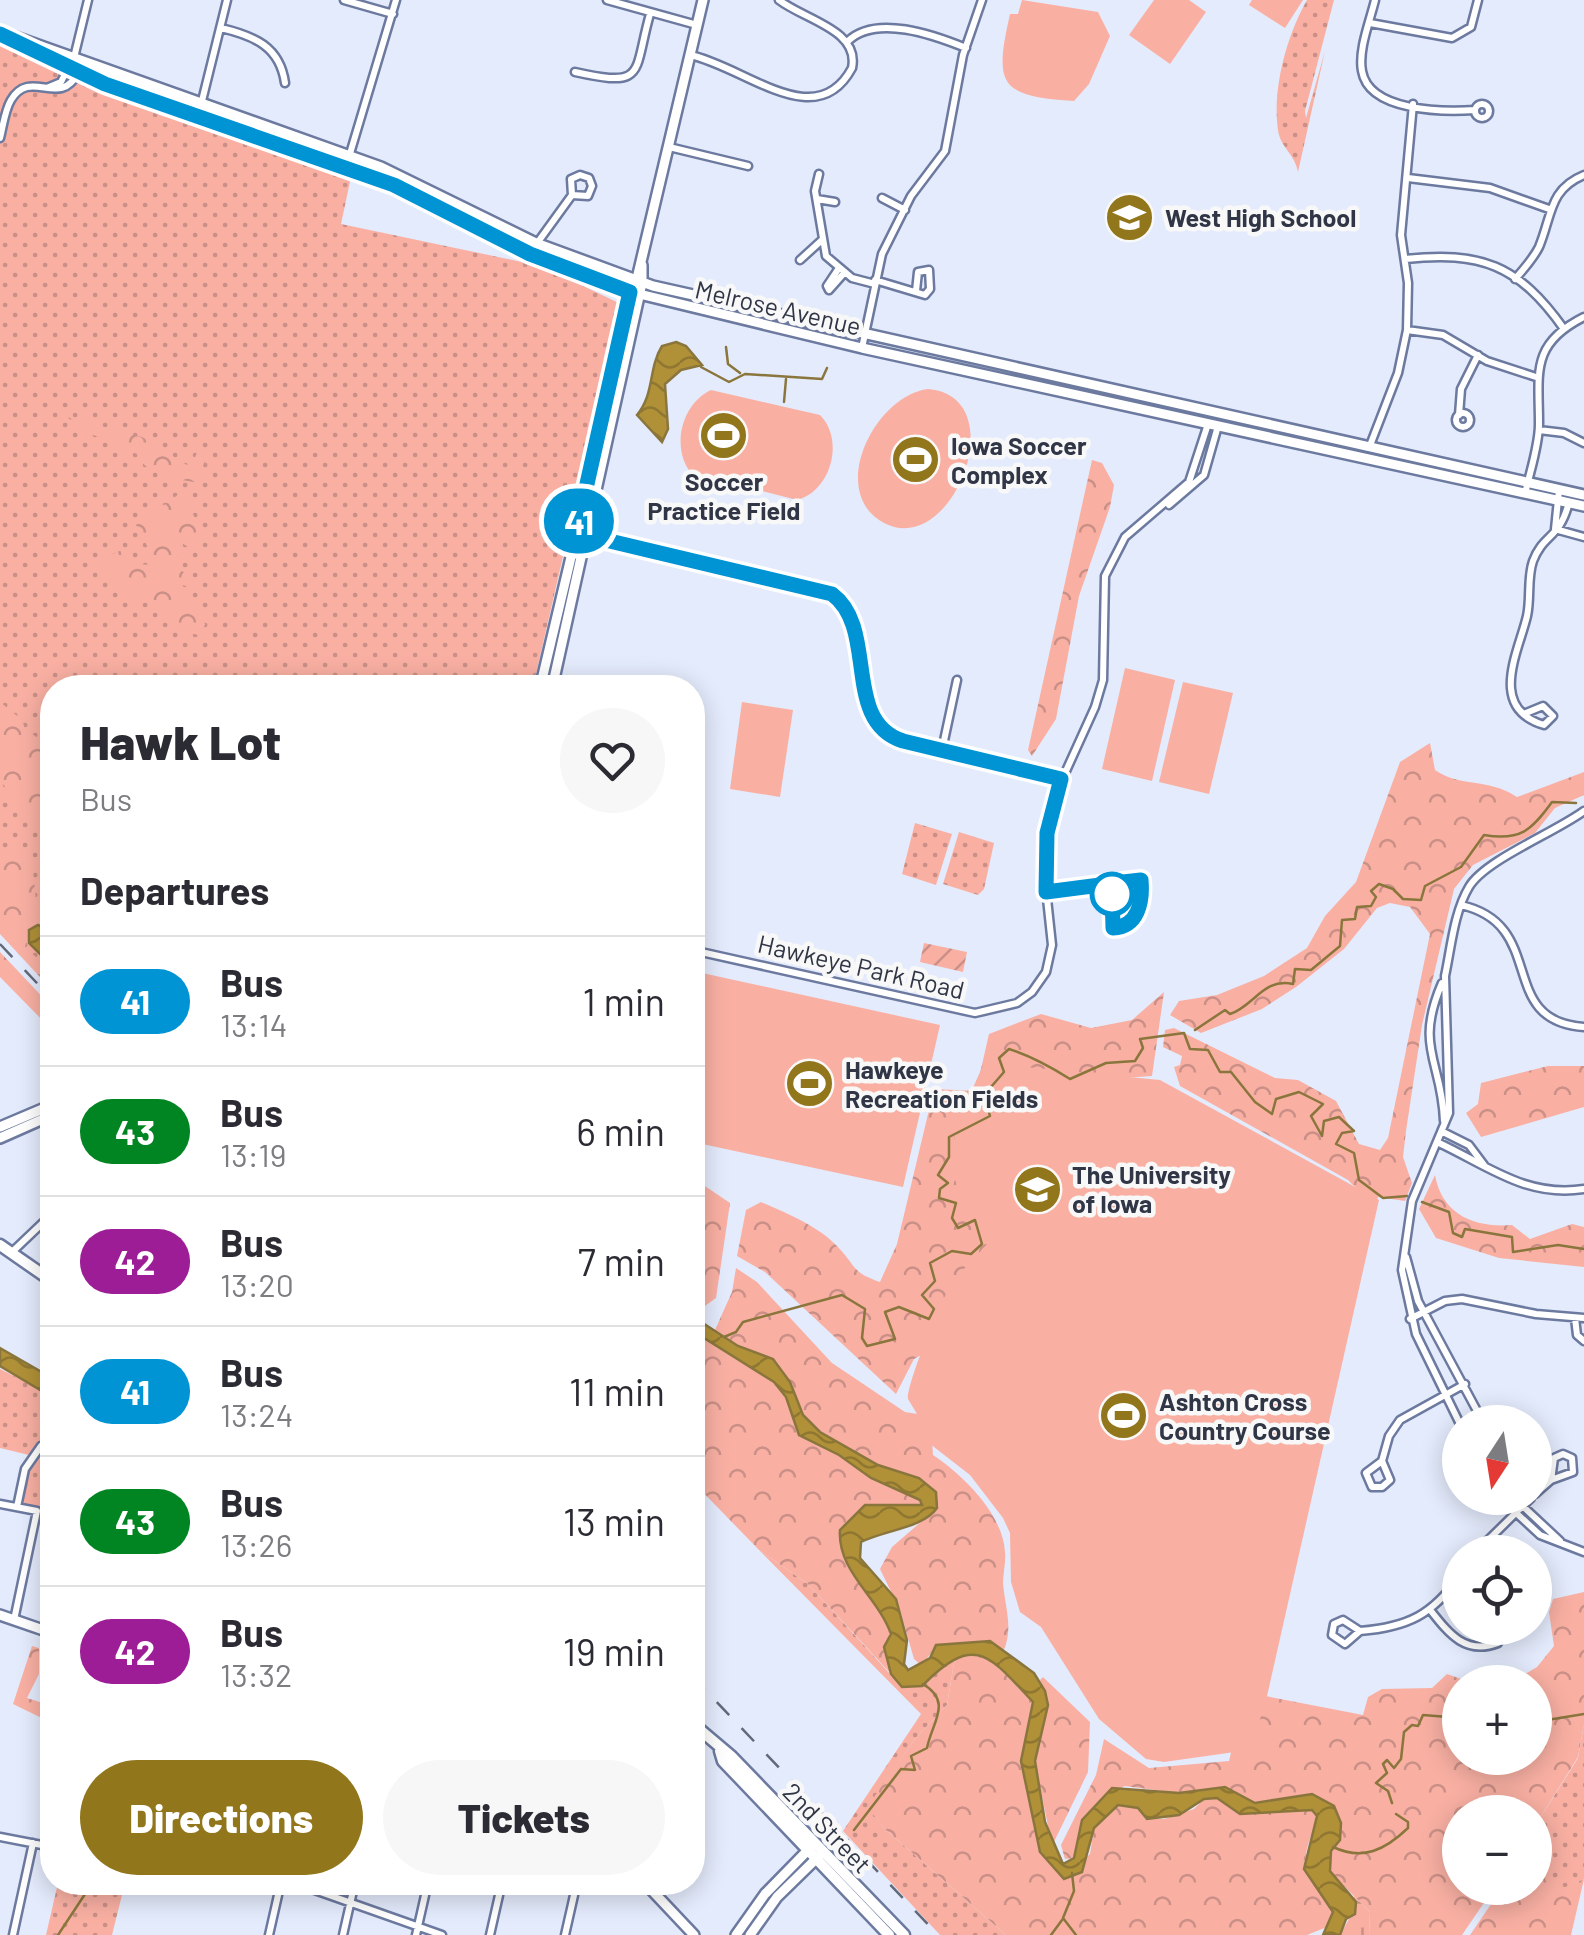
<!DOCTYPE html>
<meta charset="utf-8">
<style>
:root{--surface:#fff;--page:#f7f7f7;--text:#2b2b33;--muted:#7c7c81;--line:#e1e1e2;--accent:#92761c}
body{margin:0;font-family:Barlow,sans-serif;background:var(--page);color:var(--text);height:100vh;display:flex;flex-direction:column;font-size:38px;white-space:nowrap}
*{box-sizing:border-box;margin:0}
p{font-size:32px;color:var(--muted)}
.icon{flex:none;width:55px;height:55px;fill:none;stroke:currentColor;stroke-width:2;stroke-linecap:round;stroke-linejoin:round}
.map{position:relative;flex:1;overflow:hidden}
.panel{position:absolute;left:40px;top:675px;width:665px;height:1220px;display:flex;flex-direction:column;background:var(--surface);border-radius:40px;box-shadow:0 5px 25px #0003}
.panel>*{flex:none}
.badge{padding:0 20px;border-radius:32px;font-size:35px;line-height:65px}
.needle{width:65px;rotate:192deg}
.fabs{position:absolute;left:1442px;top:1405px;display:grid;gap:20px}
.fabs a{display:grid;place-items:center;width:110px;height:110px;border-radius:50%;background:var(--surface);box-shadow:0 5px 25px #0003;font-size:50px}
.map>.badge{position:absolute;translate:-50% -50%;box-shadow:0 0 0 5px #fff}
h2{padding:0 40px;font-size:38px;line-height:90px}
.round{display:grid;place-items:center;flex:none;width:105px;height:105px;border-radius:52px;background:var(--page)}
.head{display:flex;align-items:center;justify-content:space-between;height:170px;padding:0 40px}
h1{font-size:48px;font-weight:800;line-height:75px}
.button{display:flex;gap:20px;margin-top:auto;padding:20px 40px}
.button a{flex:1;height:115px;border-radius:60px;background:var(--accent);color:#fff;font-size:40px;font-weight:800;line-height:115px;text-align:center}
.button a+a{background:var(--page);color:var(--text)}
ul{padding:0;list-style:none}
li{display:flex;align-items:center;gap:30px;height:130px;padding:0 40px;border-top:2px solid var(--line)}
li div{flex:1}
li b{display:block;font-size:38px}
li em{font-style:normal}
li .badge{min-width:110px;font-weight:700;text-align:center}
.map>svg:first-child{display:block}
.grass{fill:url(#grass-dots)}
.forest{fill:url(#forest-crowns)}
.wetland{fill:url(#wetland-marsh)}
.garden{fill:url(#garden-furrows)}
.pitch{fill:#f9b0a3}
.water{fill:url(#water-waves);stroke:#8a763c;stroke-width:2.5}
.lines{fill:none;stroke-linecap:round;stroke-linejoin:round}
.stream{stroke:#8a763c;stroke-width:2.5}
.street-casing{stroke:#6d7aa0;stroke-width:11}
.secondary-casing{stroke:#6d7aa0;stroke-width:14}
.primary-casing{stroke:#6d7aa0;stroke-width:15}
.street{stroke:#fff;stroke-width:6}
.secondary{stroke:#fff;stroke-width:9}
.primary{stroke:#fff;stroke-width:10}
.rail{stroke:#626979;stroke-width:2.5;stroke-dasharray:18 18;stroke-linecap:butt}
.line-casing{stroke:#fff;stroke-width:22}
.line{stroke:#0094d5;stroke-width:15}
.stop-dot{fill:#fff;stroke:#0094d5;stroke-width:5}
.labels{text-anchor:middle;stroke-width:9;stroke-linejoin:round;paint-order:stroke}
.poi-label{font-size:25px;font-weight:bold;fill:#303646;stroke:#f8f8f8;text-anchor:start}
.street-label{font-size:25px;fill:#303646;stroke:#f8f8f8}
</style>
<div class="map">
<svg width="1584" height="1935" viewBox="0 0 1584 1935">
<defs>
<pattern id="grass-dots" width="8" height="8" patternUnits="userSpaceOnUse" patternTransform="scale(2.5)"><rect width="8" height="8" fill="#f9b0a3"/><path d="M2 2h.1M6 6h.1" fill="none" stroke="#ca9087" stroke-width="1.8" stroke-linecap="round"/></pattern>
<pattern id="forest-crowns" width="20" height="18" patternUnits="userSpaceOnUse" patternTransform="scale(2.5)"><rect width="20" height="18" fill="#f9b0a3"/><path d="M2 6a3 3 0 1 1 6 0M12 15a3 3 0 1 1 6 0" fill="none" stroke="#ca9087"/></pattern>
<pattern id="wetland-marsh" width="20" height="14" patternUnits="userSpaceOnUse" patternTransform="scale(2.5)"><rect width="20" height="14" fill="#f9b0a3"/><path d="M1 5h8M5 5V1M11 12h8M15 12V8" fill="none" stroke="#ca9087"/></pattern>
<pattern id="garden-furrows" width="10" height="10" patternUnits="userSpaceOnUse" patternTransform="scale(2.5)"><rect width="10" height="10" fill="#f9b0a3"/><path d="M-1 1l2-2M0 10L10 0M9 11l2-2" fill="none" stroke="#ca9087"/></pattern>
<pattern id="water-waves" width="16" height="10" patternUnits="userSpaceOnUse" patternTransform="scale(2.5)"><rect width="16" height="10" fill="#b09138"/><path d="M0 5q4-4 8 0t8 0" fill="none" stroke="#907731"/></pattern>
</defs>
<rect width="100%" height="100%" fill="#e4ebfc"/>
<path class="grass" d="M1307 0H1334L1305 111 1306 118 1325 51 1298 172C1295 154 1280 147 1278 130 1272 89 1287 35 1307 0Z
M0 37 106 91 351 177 341 224 541 266 621 304 533 687 52 688V987L0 932Z
M915 823 952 834 936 885 902 874Z
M959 832 994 843 984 889 978 895 943 884Z
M0 1369 52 1395V1514L22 1502 29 1455 0 1448Z
M759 1550 808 1584 902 1687 922 1686 955 1657 947 1705 915 1739 868 1807 885 1829 1006 1935H940L843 1831 921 1714Z
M1584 1724V1879L1563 1889 1546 1882 1540 1862H1535V1826L1578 1758Z
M58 1883H125L112 1935H46Z"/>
<path class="forest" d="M67 417 142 437 187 465H192L198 450 209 447 198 483C175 478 147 477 137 454L89 433Z
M1092 460 1102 463 1114 485 1110 507 1079 596 1056 719 1032 756 1028 750Z
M179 494C194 507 203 536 200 555L182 543 174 565 206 589 205 596 175 581 179 600 187 598 202 609 205 625 199 635 176 631 164 610 119 592 93 563 124 549 140 564 149 565 152 555 136 525Z
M0 702 22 720 25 729 52 748 51 921 46 919 40 883 46 843 0 780Z
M1430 743 1435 770C1461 788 1486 777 1517 797L1584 772V795L1555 808 1535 833 1473 865 1454 889 1422 1025 1406 1131 1403 1157 1412 1183 1405 1201 1378 1197 1316 1441 1265 1696 1363 1715 1368 1697 1382 1689 1432 1688 1447 1674 1470 1682H1460V1758H1535V1682H1512L1537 1667 1554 1646 1549 1612 1553 1599 1584 1592V1724L1578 1757 1535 1826V1812H1460V1888H1494L1462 1935H1369L1370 1912 1330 1872 1331 1851 1340 1840 1334 1806 1255 1803 1225 1787 1179 1793 1124 1786 1082 1820 1074 1858 1065 1859 1061 1845 1096 1775 1104 1739 1149 1768 1229 1761 1362 1194 1348 1180 1180 1086 1174 1067 1180 1065 1182 1056 1163 1047 1165 1030 1174 1028 1275 1078 1298 1080 1336 1101 1359 1144 1380 1150 1388 1138 1430 934 1410 907 1390 903 1377 908 1344 949 1296 987 1262 1009 1201 1033 1170 1015 1179 1001 1217 995 1264 976 1307 948 1325 916 1356 882 1400 762Z
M31 849 38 921 29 930 25 947 52 972V990L0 934V856Z
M0 952 52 1007V1030L0 977Z
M1164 992 1152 1076 1081 1081 1002 1238 935 1347 914 1359 896 1394 765 1272 737 1256 746 1210 761 1202C787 1213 820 1227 838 1247 857 1267 851 1272 880 1282L897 1244 934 1089 976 1091 989 1034 1041 1014 1091 1028 1132 1020Z
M1548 1066H1584V1107L1481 1137 1466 1113 1478 1104 1481 1083Z
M1435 1175C1442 1215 1475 1228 1512 1225L1530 1239 1572 1224 1584 1227V1267L1499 1258 1436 1238 1419 1209Z
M693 1178 730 1203 716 1298 695 1313Z
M736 1268 757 1282 832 1363 905 1412 924 1415 931 1426 933 1455C963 1475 1003 1514 1005 1552 1006 1563 1003 1573 1003 1583 1005 1608 1014 1628 1003 1652L990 1641 936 1645 922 1666 914 1659 900 1610 880 1569 892 1547 937 1508 936 1492 919 1478 878 1465 820 1432 803 1415 790 1382 773 1359 747 1351 715 1330 732 1292Z
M692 1331 774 1382 786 1397 799 1435 807 1440 839 1455 871 1478 916 1496 923 1504 914 1508 865 1505 840 1530C847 1578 870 1581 886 1620 893 1638 887 1655 891 1674L808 1584 759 1550 693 1482Z
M32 1646 39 1648V1674L27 1698 43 1703 52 1687V1723L13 1704Z
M966 1653 990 1659 1034 1702 1021 1761 1040 1852 1064 1878 1090 1854 1094 1828 1118 1805 1138 1808 1148 1819H1164L1194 1809 1204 1799 1217 1798 1241 1814 1312 1810 1317 1815C1313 1836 1298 1858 1310 1878 1318 1890 1327 1898 1333 1912L1327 1927 1307 1935H1006L885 1829 867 1807 915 1739 947 1705 955 1657Z
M1043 1677 1090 1722 1088 1772 1052 1846 1035 1761 1048 1705 1040 1680Z
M1540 1861 1546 1881 1563 1888 1584 1879 1571 1935H1470L1502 1888H1535V1862Z"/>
<path class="wetland" d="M1354 1896 1370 1912 1369 1935H1340L1353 1912Z"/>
<path class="garden" d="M924 943 967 952 963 972 920 962Z"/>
<path class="pitch" d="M1022 0 1098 12 1110 36 1089 84 1074 101C999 96 994 85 1010 14H1018Z
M1154 0H1189L1206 12 1170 64 1129 35Z
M1252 0H1303L1285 28 1249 5Z
M928 389C1015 396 953 559 884 523 827 493 874 396 928 389Z
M711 390 820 415C845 440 831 491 797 500L691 473C671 448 681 404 711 390Z
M1125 668 1175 680 1152 781 1102 769Z
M1183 682 1233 693 1209 794 1159 782Z
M742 702 793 710 780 797 730 789Z
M693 971 940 1025 903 1187 693 1142Z
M984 1063 1160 1080 1379 1200 1265 1705 1249 1750 1164 1762 1146 1759 1099 1719 1041 1627 1020 1612 1011 1582 1010 1533 1003 1518 970 1475 925 1440 923 1424 908 1399C906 1386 941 1300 950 1287 960 1271 975 1258 987 1244 936 1161 946 1149 984 1063Z"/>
<path class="water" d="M676 342 686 346 702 365 681 370 665 384 668 429 662 442 637 415C655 393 648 369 662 346Z
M38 925 51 931 52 966 29 943V930Z
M692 1316 738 1346 773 1359 790 1382 803 1415 820 1432 878 1465 919 1478 936 1492 937 1508C923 1528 885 1530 861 1542L860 1558 896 1599 907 1640 904 1664 908 1670 930 1658 936 1645 990 1641 1034 1673 1045 1691 1048 1705 1035 1761 1045 1822 1063 1864 1074 1858 1082 1820 1112 1788 1179 1793 1225 1787 1255 1803 1312 1794 1334 1806 1341 1823 1340 1840 1331 1851 1330 1871 1356 1902 1355 1914 1346 1919 1340 1935H1323L1333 1912 1304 1869 1317 1816 1312 1810 1240 1814 1217 1798 1204 1799 1179 1815 1147 1819 1138 1808 1118 1805 1094 1828 1082 1872 1064 1879 1040 1852 1021 1761 1033 1702C989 1655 975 1632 922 1686L902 1687 891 1674 884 1647 891 1634C878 1597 837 1571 840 1530L865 1505H922L920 1500 871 1478 839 1455 799 1435 786 1397 774 1382 693 1331Z
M0 1348 52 1378V1397L0 1366Z"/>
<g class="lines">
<path class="stream" d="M726 347 728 364 740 373
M701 367 729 382 745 374 822 379 827 368
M784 402 786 379
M1195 1030 1225 1010 1230 1014C1253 1007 1264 977 1293 984L1295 969 1311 970 1340 946 1342 920 1355 919 1357 907 1371 906 1376 897 1371 891 1379 884 1393 889 1403 899 1421 900 1425 886 1461 867 1484 835C1520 841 1531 831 1552 802L1576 803
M1422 1202 1449 1212 1453 1233 1462 1237 1465 1229 1512 1237 1513 1252 1558 1245 1584 1249
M724 1337 736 1332 743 1322 842 1295 865 1309 862 1338 867 1346 895 1339 885 1312 899 1307 929 1319 934 1309 922 1295 935 1281 930 1263 952 1251 971 1254 982 1244 975 1220 958 1228 952 1218 956 1203 939 1198 940 1189 948 1183 938 1175 949 1157V1137L990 1116 984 1095 1004 1072 999 1058 1009 1049C1031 1056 1051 1067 1070 1079L1106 1063 1135 1061 1143 1048 1140 1039 1184 1033 1190 1049 1208 1050 1220 1072H1231L1255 1102 1272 1114 1276 1099 1299 1092 1323 1104 1311 1116 1322 1136 1324 1121 1339 1117 1354 1131 1342 1133 1336 1144 1354 1153 1359 1180 1383 1198 1407 1196
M1535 1722 1584 1714
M1392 1803 1388 1791 1376 1783 1387 1773 1383 1764 1387 1760 1394 1768 1401 1759 1404 1732 1412 1725 1418 1726 1423 1715 1460 1718
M854 1830 901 1769 915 1770 911 1756 927 1748C932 1722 953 1702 923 1684
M1333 1847C1363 1861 1385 1850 1408 1828V1822L1396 1814
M1072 1873 1074 1891 1063 1918 1076 1935
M58 1935 93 1882
M1051 1935 1062 1920"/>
<defs>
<path id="street" d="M344 0 393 14
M607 0 697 25
M1375 0C1370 21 1358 50 1362 71 1369 112 1444 112 1475 110
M1370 23 1452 38 1471 27 1478 0
M221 28C255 36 280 47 285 83
M848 41C876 14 934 35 966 48
M690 55C746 67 816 135 852 68 860 30 805 20 779 0
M71 70 88 0
M575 72C647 88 633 74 650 14
M49 87 61 82 68 68
M1475 111a7 7 0 1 1 14 0a7 7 0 1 1-14 0Z
M198 117 227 0
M0 138C3 126 5 110 11 100 31 67 59 109 78 73
M669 147 748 166
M346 167 396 0
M819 174 815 191 826 256 852 278 875 284
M1408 178 1490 188 1549 209
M882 198 905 210
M817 199 835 202
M530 253 572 195 571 179 580 175 589 178 592 186 588 196 572 195
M1405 259C1480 251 1518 264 1564 329
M800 260 822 240
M839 268 827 286 829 290 845 272
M1515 279C1524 269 1533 259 1539 247 1552 216 1549 189 1584 175
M875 280 925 295 930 289 929 270 918 272 916 291
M1407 330 1443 335 1487 361 1536 377
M862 348 882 254 911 196 945 151 963 55 982 0
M1456 420a7 7 0 1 1 14 0a7 7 0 1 1-14 0Z
M1459 415 1461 389 1478 355
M1539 430 1564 433 1584 443
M1369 448 1398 373 1407 330 1408 283 1401 235 1413 104
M1559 490 1555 529 1584 537
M1525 494C1530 471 1539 446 1539 424 1539 373 1530 344 1584 317
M1169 505 1204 475 1218 426
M586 528 641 545
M586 535 828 592C882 625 839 720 903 741L1061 779
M1526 713 1543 706 1553 716 1544 725C1487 708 1519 651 1527 616 1531 598 1527 578 1533 561 1543 534 1560 539 1569 502
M942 750 957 680
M1461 905C1549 925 1495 1021 1584 1027
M692 950 975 1013 1017 1003 1032 992 1046 972 1052 945 1045 880 1047 833 1056 793 1095 707 1103 680 1105 576 1125 537 1189 482 1208 424
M1442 983C1414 1048 1442 1061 1444 1121
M1443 1132 1469 1145 1484 1165
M1439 1143C1488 1166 1527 1198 1584 1189
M11 1253 52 1214
M1406 1257 1418 1301 1483 1422
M1575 1318 1577 1335 1584 1341
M1410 1319 1445 1301 1462 1299 1536 1314 1584 1318
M1460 1424 1416 1334 1402 1270 1412 1201 1449 1113 1445 976C1451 948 1454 912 1469 887 1485 860 1554 833 1584 811
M1382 1461 1390 1480 1382 1487H1372L1366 1473 1382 1461 1389 1436 1400 1420 1465 1384
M1535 1494 1551 1480 1573 1472 1572 1458 1563 1454 1554 1458 1551 1480
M1500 1498 1540 1535 1584 1552
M1514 1498 1560 1541
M0 1504 37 1511 14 1620
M17 1507 25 1469 41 1446
M1476 1552 1531 1498
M1431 1611C1450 1635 1466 1655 1498 1643
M1360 1631 1345 1644 1332 1635 1334 1624 1343 1620 1360 1631C1408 1627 1432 1615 1460 1576
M0 1837 52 1847
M292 1882 442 1935
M13 1935 33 1843
M269 1935 281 1882
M343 1935 355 1882
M416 1935 428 1882
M490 1935 502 1882
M565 1935 577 1882"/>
<path id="secondary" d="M0 34 105 84 394 185 530 253 631 292 862 348 1584 506
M13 36 381 167 536 243 653 286 1584 495
M540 688 703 0
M552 688 642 283V265
M0 1127 52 1105
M0 1138 52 1115
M0 1615 52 1633
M644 1882 694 1935
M736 1935 765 1894 812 1846
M750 1935 777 1897 820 1855"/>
<path id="primary" d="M0 1245 52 1281
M692 1723 731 1756 904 1935
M720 1751 723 1761 889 1935"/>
</defs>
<use href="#street" class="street-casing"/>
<use href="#secondary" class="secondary-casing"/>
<use href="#primary" class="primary-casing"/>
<use href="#street" class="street"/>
<use href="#secondary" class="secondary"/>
<use href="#primary" class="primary"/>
<path class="rail" d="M0 944 52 999
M692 1676 938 1935"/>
</g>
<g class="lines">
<defs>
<path id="line" d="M0 34 105 84 394 185 530 254 630 292 576 533 832 594C879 629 841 721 903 741L1061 779 1047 833 1046 892 1108 884 1112 890 1113 928C1138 927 1143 902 1141 880L1123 882"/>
</defs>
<use href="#line" class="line-casing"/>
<use href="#line" class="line"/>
</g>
<defs>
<symbol id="school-disc" viewBox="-11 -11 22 22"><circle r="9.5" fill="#92761c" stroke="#f8f8f8"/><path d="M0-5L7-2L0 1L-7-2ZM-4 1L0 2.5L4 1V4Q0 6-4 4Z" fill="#fff"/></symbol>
<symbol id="stadium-disc" viewBox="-11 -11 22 22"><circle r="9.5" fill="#92761c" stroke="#f8f8f8"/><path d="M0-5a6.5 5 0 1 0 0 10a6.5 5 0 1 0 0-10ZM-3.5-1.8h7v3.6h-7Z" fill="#fff"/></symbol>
<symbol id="university-disc" viewBox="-11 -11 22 22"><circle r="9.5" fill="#92761c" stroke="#f8f8f8"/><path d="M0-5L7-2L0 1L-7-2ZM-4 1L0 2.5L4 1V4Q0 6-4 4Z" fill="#fff"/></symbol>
</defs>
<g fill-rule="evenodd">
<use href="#school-disc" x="1102" y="190" width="55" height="55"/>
<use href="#stadium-disc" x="696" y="408" width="55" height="55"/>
<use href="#stadium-disc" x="888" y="432" width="55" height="55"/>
<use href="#stadium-disc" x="782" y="1056" width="55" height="55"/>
<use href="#university-disc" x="1010" y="1162" width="55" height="55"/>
<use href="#stadium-disc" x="1096" y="1388" width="55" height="55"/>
</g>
<circle class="stop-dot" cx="1112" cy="894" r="20"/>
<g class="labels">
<g class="poi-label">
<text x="1165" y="227">West High School</text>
<text x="951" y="455">Iowa Soccer<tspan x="951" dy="29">Complex</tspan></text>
<text x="724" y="491" text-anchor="middle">Soccer<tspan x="724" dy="29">Practice Field</tspan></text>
<text x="845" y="1079">Hawkeye<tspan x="845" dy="29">Recreation Fields</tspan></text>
<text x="1072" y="1184">The University<tspan x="1072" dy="29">of Iowa</tspan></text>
<text x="1159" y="1411">Ashton Cross<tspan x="1159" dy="29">Country Course</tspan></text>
</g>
<g class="street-label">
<text transform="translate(778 308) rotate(13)" y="9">Melrose Avenue</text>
<text transform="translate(861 967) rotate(13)" y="9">Hawkeye Park Road</text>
<text transform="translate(827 1828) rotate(46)" y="9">2nd Street</text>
</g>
</g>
</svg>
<div class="fabs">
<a><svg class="needle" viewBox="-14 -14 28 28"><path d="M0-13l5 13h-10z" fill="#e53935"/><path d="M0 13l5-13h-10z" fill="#7c7c81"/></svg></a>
<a><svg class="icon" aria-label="locate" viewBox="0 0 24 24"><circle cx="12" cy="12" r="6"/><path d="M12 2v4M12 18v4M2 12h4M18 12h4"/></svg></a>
<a>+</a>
<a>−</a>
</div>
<b class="badge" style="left:579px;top:521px;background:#0094d5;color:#fff">41</b>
<section class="panel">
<div class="head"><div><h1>Hawk Lot</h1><p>Bus</p></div><a class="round"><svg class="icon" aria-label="heart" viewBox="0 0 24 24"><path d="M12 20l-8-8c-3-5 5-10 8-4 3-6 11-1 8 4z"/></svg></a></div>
<h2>Departures</h2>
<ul>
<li><span class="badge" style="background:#0094d5;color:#fff">41</span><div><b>Bus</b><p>13:14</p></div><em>1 min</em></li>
<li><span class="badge" style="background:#008522;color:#fff">43</span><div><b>Bus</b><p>13:19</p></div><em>6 min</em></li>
<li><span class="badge" style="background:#9d1d96;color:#fff">42</span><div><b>Bus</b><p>13:20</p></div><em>7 min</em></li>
<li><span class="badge" style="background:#0094d5;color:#fff">41</span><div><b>Bus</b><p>13:24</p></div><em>11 min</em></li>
<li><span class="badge" style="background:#008522;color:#fff">43</span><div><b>Bus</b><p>13:26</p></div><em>13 min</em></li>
<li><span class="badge" style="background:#9d1d96;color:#fff">42</span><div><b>Bus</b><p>13:32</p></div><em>19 min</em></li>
</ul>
<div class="button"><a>Directions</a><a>Tickets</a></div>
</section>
</div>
